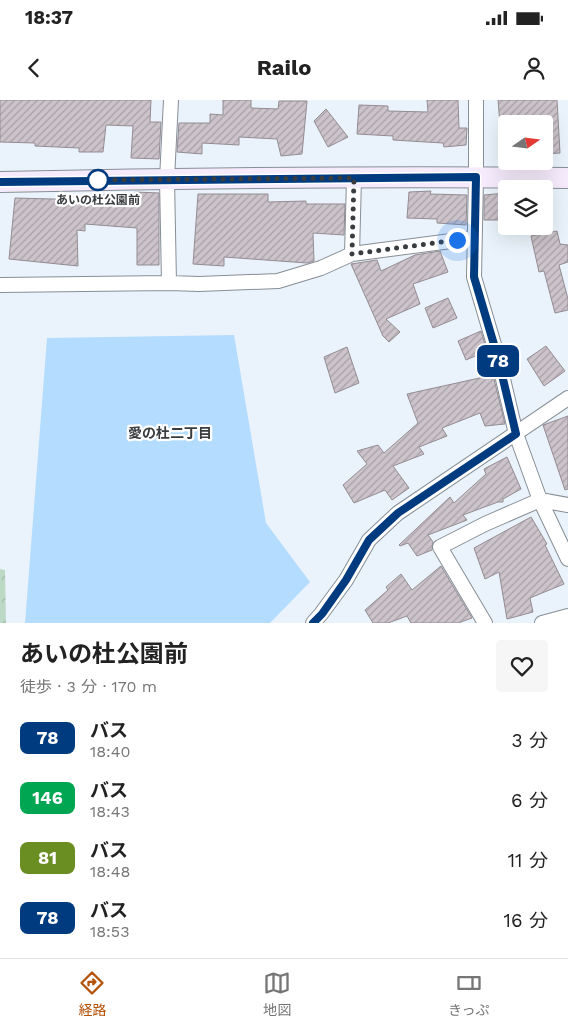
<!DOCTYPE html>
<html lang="ja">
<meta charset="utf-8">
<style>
:root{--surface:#fff;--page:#f6f6f6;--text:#222;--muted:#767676;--line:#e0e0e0;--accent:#b45309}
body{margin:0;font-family:"Work Sans","Noto Sans JP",sans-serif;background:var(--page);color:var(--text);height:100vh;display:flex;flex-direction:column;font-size:19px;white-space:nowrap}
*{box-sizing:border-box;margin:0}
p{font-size:16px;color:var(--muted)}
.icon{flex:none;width:28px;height:28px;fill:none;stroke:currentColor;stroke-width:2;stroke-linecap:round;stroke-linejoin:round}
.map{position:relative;height:523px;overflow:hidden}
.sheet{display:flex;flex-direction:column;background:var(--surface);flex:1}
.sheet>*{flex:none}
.badge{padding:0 10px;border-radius:8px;font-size:18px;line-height:32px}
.needle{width:32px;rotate:76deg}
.buttons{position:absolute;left:498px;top:15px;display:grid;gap:10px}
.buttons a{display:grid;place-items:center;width:55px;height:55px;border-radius:5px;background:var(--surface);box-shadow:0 5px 20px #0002;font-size:25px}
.you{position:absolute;width:25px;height:25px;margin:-12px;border:4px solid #fff;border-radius:50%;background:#1a73e8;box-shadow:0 0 0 8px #1a73e833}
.map>.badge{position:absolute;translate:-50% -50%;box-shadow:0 0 0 2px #fff}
.round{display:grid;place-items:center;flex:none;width:52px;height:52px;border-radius:5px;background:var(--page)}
.headline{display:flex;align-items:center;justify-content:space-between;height:85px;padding:0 20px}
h1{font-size:24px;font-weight:700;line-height:38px}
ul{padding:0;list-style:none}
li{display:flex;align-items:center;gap:15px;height:60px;padding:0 20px}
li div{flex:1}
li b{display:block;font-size:19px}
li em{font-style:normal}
li .badge{min-width:55px;font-weight:700;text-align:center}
.status{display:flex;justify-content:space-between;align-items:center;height:35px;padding:0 25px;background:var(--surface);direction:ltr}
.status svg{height:14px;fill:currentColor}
header{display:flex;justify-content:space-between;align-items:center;height:65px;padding:0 20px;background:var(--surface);font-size:22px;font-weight:700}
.tabs{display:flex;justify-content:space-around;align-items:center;height:70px;border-top:1px solid var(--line);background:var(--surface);font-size:14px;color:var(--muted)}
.tabs a{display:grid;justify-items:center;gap:2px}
.tabs .on{color:var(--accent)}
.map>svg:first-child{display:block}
.park{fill:url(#park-crowns)}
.water{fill:#b4dcff}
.building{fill:url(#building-hatch);stroke:#948c93}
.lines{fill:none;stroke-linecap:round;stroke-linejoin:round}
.street-casing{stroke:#878e96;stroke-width:16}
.secondary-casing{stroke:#878e96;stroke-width:22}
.street{stroke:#fff;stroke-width:14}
.secondary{stroke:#f6ebfc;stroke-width:20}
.line-casing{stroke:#fff;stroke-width:11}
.line{stroke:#003b80;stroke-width:8}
.walk{stroke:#393d40;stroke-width:5;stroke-dasharray:0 9}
.stop-dot{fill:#fff;stroke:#003b80;stroke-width:2.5}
.labels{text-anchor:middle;stroke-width:4.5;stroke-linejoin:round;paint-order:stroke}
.stop-label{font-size:12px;font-weight:bold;fill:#393d40;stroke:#fff}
.neighbourhood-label{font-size:14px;font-weight:bold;fill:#393d40;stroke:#fff}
</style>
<div class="status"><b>18:37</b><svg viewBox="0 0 49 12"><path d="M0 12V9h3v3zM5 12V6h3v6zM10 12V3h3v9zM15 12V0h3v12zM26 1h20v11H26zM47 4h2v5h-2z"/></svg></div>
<header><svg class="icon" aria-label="back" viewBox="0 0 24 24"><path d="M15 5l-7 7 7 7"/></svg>Railo<svg class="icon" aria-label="person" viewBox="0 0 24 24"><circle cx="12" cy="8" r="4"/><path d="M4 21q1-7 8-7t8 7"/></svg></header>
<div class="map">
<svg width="568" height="523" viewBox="0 0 568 523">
<defs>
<pattern id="park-crowns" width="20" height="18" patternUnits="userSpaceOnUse" patternTransform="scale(1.25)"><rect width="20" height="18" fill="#bcd9c5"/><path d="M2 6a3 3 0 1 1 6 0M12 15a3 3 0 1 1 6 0" fill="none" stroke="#a2bbaa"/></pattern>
<pattern id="building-hatch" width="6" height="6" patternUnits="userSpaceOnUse" patternTransform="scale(1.25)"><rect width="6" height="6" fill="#ccc3cb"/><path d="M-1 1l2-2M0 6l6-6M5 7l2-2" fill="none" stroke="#a7a0a6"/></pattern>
</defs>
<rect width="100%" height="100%" fill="#eaf3fb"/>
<path class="park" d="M0 469 5 470 6 523H0Z"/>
<path class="water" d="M234 235 266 423 310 482 270 523H25L47 238Z"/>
<path class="building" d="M0 0H151L150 22H161L159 59 131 58 133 26 106 25 103 52H79V48L35 46V43L0 42Z
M223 0H251V8L278 9 279 1H307L302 54 281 56 277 39 239 37V45L202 43V54L177 52 179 23H210V14L223 15Z
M427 0H458L459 28H467L466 45 444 47 443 43 393 40V36L357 34 359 5 388 6V11L428 12Z
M498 0H557L560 53 544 54V16L516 18V24H500Z
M326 9 348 37 328 47 314 21Z
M431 91 430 94 467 95 466 125 437 123V119L407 118 409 92Z
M135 92 159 93V165H137V128L85 124V131L77 130 78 166 9 159 15 98 91 100V95L135 96Z
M506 93V120H484V95Z
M198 94H268V102L306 101V104H345L344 135 313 133 314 161 307 163 224 157V166L193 164Z
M557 131 560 144 568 145V162L559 165 568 199V210L555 213 544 171 539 172 531 136Z
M440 151 448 172 413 184 420 204 386 219 400 232 389 242 383 236 351 164 377 160 381 171 415 155Z
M448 198 457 218 433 228 425 208Z
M481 231 487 251 466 260 458 241Z
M546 246 565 271 544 286 527 259Z
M347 247 359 283 335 293 324 257Z
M493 275 505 324 485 326 480 313 442 328 447 336 419 347 424 354 393 366 409 388 392 400 385 390 354 403 343 385 367 364 357 351 378 345 384 353 418 323 407 294Z
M568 316V389L565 390 543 325Z
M507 357 521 389 503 399V402H498L463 415 467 420 428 435 433 442 432 450 417 456 408 443 400 446 399 445 450 397 454 403 486 374 484 369Z
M531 417 547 444 545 445 564 484 530 498 533 512 507 519 499 472 485 479 474 448Z
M441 466 472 518 458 523H411L407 516 388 523H373L365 510 388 490 386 487 401 474 412 490Z"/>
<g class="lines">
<defs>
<path id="street" d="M476 0V77L474 177 498 258 516 334 540 400 568 459
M352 154 354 78
M169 183 167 79 171 0
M0 185 169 183 199 184 278 181 321 168 352 154 474 138
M313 523 321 514 346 480 369 440 398 413 568 298
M485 523 440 447 485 424 540 400 568 405
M542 523 568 516"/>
<path id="secondary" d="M0 82C189 78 379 76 568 78"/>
</defs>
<use href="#street" class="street-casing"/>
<use href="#secondary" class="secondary-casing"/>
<use href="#street" class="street"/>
<use href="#secondary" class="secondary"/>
</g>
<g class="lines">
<defs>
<path id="line" d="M0 82 476 77 474 177 498 258 516 334 398 413 369 440 346 480 322 514 313 523"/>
</defs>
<use href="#line" class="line-casing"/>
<use href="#line" class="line"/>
<path class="walk" d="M98 80H93L354 78 352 154 457 140"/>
</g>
<circle class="stop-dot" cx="98" cy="80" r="10"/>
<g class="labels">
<g class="stop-label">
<text x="98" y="104">あいの杜公園前</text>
</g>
<g class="neighbourhood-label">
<text x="170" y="338">愛の杜二丁目</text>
</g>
</g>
</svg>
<div class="buttons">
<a><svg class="needle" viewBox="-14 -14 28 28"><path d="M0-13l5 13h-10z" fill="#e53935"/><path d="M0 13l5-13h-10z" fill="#767676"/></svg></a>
<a><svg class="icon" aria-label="layers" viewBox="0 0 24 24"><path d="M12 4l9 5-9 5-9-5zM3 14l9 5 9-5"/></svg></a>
</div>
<div class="you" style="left:457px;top:140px"></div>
<b class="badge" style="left:498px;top:261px;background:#003b80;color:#fff">78</b>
</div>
<section class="sheet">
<div class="headline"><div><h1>あいの杜公園前</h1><p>徒歩 · 3 分 · 170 m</p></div><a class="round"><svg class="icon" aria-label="heart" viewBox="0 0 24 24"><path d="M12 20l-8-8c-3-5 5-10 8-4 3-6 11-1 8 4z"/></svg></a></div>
<ul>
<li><span class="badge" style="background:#003b80;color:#fff">78</span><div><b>バス</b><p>18:40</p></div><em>3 分</em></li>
<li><span class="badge" style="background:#00a651;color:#fff">146</span><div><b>バス</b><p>18:43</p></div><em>6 分</em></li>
<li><span class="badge" style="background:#6b8e23;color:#fff">81</span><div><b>バス</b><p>18:48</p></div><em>11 分</em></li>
<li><span class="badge" style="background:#003b80;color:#fff">78</span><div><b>バス</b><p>18:53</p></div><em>16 分</em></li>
</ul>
</section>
<nav class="tabs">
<a class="on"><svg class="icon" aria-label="directions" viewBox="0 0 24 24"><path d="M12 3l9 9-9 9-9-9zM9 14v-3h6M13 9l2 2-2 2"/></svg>経路</a>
<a><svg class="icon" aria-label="map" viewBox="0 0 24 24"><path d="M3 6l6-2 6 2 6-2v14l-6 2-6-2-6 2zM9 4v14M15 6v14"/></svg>地図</a>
<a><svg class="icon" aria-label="tickets" viewBox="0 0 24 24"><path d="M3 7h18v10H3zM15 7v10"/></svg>きっぷ</a>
</nav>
